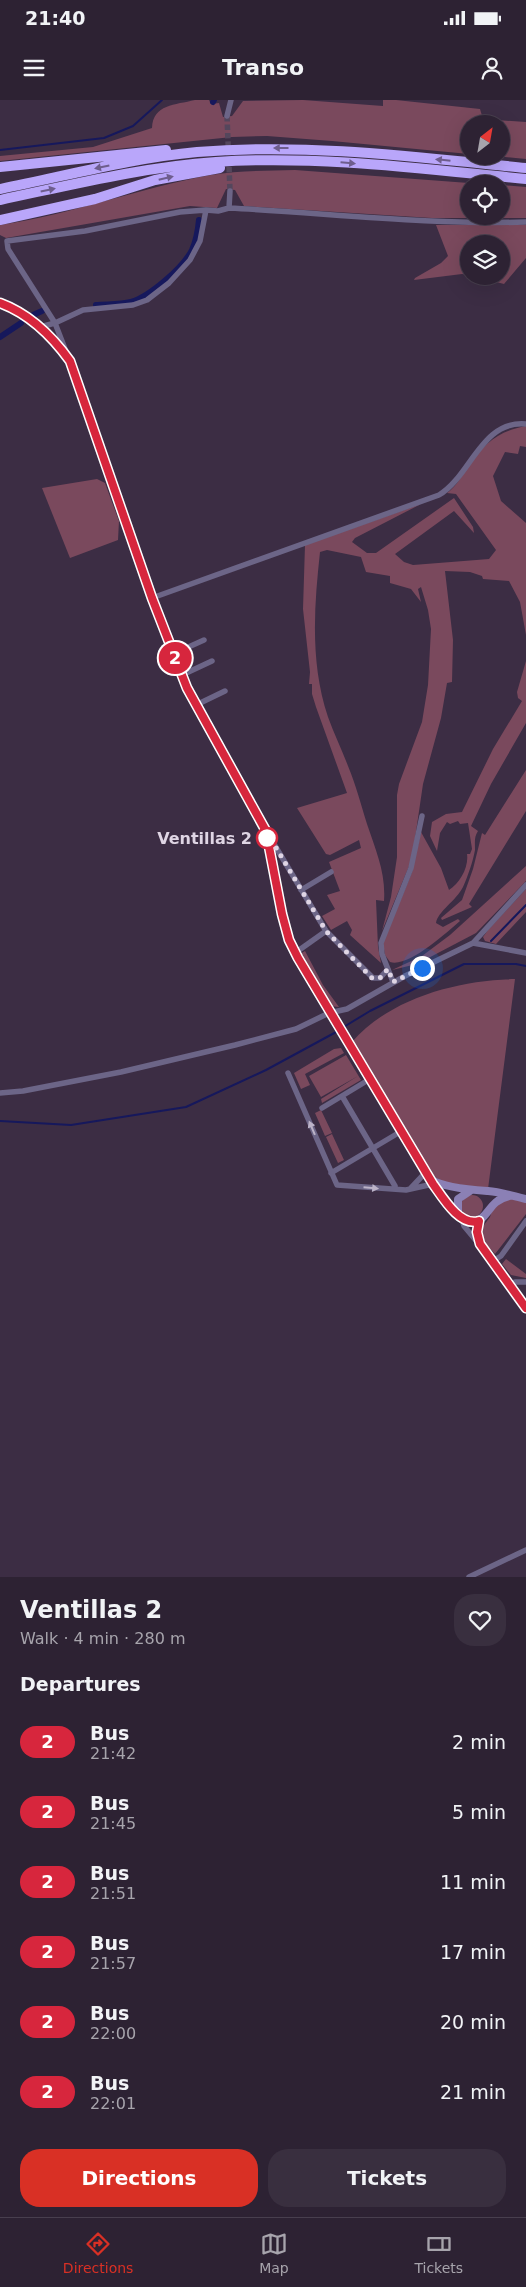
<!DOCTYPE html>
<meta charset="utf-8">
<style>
:root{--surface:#2d2233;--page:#392f3f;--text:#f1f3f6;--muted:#a7a4ac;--line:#483f4e;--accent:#d93025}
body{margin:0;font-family:"DejaVu Sans",sans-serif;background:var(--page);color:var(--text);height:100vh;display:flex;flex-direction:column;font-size:19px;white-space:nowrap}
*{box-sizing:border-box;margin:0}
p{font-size:16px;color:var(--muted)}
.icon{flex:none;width:28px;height:28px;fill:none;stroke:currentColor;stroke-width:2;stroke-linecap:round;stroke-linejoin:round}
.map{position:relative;height:1477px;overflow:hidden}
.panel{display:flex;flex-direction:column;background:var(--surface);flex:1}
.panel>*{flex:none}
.badge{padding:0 10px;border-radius:16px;font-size:18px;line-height:32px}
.needle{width:32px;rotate:31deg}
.buttons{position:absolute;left:460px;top:15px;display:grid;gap:10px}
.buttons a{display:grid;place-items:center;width:50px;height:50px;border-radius:50%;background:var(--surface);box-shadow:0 5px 20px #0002,0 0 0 1px var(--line);font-size:25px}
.you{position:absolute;width:25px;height:25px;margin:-12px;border:4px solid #fff;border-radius:50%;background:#1a73e8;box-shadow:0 0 0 8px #1a73e833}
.map>.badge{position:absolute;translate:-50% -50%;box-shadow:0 0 0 2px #fff}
h2{padding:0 20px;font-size:19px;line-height:45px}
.round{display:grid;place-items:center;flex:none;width:52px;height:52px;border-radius:20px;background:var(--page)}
.summary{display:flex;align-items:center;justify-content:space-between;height:85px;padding:0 20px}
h1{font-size:24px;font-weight:700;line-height:38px}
.cta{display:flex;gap:10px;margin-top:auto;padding:10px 20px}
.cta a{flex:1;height:58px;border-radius:20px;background:var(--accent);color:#fff;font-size:20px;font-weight:700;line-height:58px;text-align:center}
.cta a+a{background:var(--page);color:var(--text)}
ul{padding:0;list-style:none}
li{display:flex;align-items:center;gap:15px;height:70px;padding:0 20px}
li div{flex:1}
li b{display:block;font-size:19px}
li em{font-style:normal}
li .badge{min-width:55px;font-weight:700;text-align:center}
.status{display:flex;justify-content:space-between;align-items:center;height:35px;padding:0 25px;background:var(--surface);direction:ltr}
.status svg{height:14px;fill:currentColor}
header{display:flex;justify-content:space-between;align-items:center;height:65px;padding:0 20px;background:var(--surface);font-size:22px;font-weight:700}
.tabs{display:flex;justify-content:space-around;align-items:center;height:70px;border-top:1px solid var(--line);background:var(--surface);font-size:14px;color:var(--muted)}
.tabs a{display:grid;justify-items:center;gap:2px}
.tabs .active{color:var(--accent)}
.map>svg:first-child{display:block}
.green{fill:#7a495d}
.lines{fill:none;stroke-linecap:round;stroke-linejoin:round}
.stream{stroke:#16185c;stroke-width:2}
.canal{stroke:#16185c;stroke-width:6}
.street-tunnel{stroke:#54465c;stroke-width:5.5;stroke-dasharray:5.5 3;stroke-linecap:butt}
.street{stroke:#6c6587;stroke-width:5.5}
.secondary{stroke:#8b80b5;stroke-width:8}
.highway{stroke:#b9a6fa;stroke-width:10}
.oneway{fill:#6e5d8d}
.oneway2{fill:#bcb3c8}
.line-casing{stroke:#fff;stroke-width:11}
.line{stroke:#d7263d;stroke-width:8}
.walk{stroke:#dfd5e4;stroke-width:5;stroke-dasharray:0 9}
.stop-dot{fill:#fff;stroke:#d7263d;stroke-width:2.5}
.labels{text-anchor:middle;stroke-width:4;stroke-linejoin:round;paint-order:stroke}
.stop-label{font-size:16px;font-weight:bold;fill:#dfd5e4;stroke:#3c2d44;text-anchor:end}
</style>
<div class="status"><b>21:40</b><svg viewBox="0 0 49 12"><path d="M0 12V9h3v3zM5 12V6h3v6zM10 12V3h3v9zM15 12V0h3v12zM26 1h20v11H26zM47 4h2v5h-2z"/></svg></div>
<header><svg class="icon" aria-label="menu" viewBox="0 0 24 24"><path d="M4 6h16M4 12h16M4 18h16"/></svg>Transo<svg class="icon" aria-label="person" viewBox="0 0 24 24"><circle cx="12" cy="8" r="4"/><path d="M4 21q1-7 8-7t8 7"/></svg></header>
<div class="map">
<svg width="526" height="1477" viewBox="0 0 526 1477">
<rect width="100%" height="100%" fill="#3c2d44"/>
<path class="green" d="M195 0H209L211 4 219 3 223 17 232 16 243 1 303 0 383 6V0H396L480 9 483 19 526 22V59L495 56H501V24H469V54L332 41 267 36 232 37 0 61V56L93 47 152 28C153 4 175 5 195 0Z
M295 70 482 84H469V116H501V85L526 87V118H432L244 106 235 90 226 89 217 108 190 106 6 138 0 135V125C73 114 139 88 211 75 239 70 267 71 295 70Z
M436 125H526V158L504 184 473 176H501V144H469V175L462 174 414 180 415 178 441 163 448 156Z
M526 326V347L520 346 518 354 505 352 493 376 501 401 526 423V535L520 502 509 481 483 479 482 476 470 472 445 471 453 540 452 582 447 583 441 618 423 684 412 759 382 831 391 797 397 757V695L399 684 422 622 428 585 431 529 428 510 421 487 418 489 421 502 411 489 390 483V476L366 472 361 457 327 450 320 452C314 507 310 563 328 617 334 634 342 650 348 666 356 685 361 705 367 724 376 751 386 773 384 801L376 800 378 847 381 863 350 835 352 830 347 821 331 830 322 816 335 809 327 795 340 791 329 762 361 748 359 740 330 755 326 754 297 708 347 693 316 607 312 594V584H309L310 572 303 509 305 445 421 404 355 438 352 442 367 453H376L454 398 473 427 474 433 454 411 395 454 404 462 413 465 489 459 496 450 456 394 447 393C458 385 461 376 469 365 485 343 498 331 526 326Z
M97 379 105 383 119 421 118 440 70 458 42 388Z
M526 561V623L491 684 471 726 478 731C474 737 475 742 475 750 473 761 468 776 463 787 456 801 438 811 436 823L443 827 458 819 460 821C446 833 408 868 390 862L385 855 383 843 412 772 421 732 441 768 449 790C460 783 469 767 467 754H470L472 749 468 723 460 724 458 721 450 724 447 722 440 733 437 751 430 736 432 722 446 714 462 712 493 649 522 601 518 598 517 592Z
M526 670V711L469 804 472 807 442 820 441 818 462 800 473 769 482 733 485 735Z
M526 766V781L476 833 417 864 392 870 422 856 450 835Z
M526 789V812L496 844 485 841 483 837 488 830Z
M305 851 323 885 339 907 330 906 300 854Z
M515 879 488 1089 441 1082 432 1074 352 942C390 898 458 880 515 879Z
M341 948 344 953 305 974 310 985 301 989 294 973 334 949Z
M346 955 361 980 322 1003 321 999 358 976 321 997 309 976Z
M321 1010 332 1033 325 1036 315 1013Z
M332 1034 344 1060 338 1063 326 1037Z
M461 1106a11 11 0 1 1 22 0a11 11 0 1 1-22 0Z
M508 1098 526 1102V1114L495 1154 483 1141 481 1129 490 1117 493 1107Z
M506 1159 526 1174V1178L511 1175 502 1164Z"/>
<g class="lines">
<path class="stream" d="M0 50 104 38 133 26 162 0
M491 841 526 805
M342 928 370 911 464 864H516L526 866
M0 1021 71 1025 186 1007 266 970 338 931"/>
<path class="canal" d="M213 2 214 0
M96 205C107 204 120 205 131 202 149 197 183 168 192 150 196 141 198 131 199 120
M33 215 42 211
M0 237 21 223"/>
<path class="street-tunnel" d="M227 16 230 91"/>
<path class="street" d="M227 16 231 0
M229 108 230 91
M40 227 55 223 83 210 133 205 147 200 169 183 190 160 200 141 206 110 218 111 229 108C328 113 427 125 526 122
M67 254 55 223 8 149 7 141 85 131 180 112 206 110
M152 498 439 395C471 376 481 320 526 324
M173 554 204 540
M182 575 212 561
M196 605 225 591
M268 734 326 831 373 878H380L388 869
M301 790 331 772
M473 843 526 853
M295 853 326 831
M393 882 382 854 381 843 411 768 422 716
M288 973 337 1085 406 1090 433 1084
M0 993 23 991 121 972 235 945 296 929 329 913 347 909 405 876 473 843 526 785
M342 996 395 1086
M322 1008 365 982
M331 1073 400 1032
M410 1089 426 1072
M462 1119 464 1126 493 1161 526 1208
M479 1121 477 1132 479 1142
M493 1161 501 1156 526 1121
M510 1184 515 1182H526
M469 1477 526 1450"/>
<path class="secondary" d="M0 203C30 214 52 236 70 261L152 498 187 589 266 731 282 814 289 840 297 858 433 1084 451 1109 462 1119 475 1122C490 1117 488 1101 509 1096
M432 1080C444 1088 474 1090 488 1091 501 1092 513 1096 526 1099
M458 1113V1099L470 1091"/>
<path class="highway" d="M0 67 166 50
M0 89C66 76 131 58 197 52 308 43 416 57 526 68
M0 100C71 85 143 67 216 62 319 55 423 69 526 79
M0 120 95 99 155 80 220 68"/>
</g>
<defs><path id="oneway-solid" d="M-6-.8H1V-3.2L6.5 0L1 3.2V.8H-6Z" transform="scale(1.25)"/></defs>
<g class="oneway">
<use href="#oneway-solid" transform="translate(281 48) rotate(180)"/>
<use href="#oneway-solid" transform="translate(443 60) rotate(-174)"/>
<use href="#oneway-solid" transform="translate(348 63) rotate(5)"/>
<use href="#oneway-solid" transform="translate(102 67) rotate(168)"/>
<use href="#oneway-solid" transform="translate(166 78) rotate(-13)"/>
<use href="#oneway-solid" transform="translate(48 90) rotate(-12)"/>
</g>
<g class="oneway2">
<use href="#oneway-solid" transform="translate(312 1028) rotate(-113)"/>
<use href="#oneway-solid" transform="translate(371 1088) rotate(5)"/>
</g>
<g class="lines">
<defs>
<path id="line" d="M0 203C30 214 52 236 70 261L152 498 187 588 266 731 282 814 289 840 298 858 433 1084C443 1098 460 1127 479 1121L477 1132 480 1144 526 1208"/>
</defs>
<use href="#line" class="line-casing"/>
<use href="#line" class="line"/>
<path class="walk" d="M267 738 266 731 326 831 372 878H380L388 869 393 882 422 868"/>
</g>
<circle class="stop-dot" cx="267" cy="738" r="10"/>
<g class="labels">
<g class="stop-label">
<text x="252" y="744">Ventillas 2</text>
</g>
</g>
</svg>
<div class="buttons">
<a><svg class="needle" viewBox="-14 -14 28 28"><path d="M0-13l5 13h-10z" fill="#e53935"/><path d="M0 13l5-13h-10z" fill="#a7a4ac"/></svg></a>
<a><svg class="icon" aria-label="locate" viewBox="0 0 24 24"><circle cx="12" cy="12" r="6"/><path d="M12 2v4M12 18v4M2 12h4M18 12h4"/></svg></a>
<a><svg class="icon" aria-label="layers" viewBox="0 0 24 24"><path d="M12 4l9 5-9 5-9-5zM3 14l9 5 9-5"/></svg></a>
</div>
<div class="you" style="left:422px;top:868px"></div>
<b class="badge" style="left:175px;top:558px;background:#d7263d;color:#fff">2</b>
</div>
<section class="panel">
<div class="summary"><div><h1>Ventillas 2</h1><p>Walk · 4 min · 280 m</p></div><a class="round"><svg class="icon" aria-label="heart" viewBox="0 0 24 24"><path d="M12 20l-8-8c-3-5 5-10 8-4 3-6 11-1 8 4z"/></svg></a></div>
<h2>Departures</h2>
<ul>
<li><span class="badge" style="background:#d7263d;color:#fff">2</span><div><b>Bus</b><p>21:42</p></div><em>2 min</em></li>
<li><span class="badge" style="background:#d7263d;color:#fff">2</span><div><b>Bus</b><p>21:45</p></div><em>5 min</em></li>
<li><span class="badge" style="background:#d7263d;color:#fff">2</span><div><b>Bus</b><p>21:51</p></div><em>11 min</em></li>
<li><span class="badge" style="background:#d7263d;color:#fff">2</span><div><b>Bus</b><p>21:57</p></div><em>17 min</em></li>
<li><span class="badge" style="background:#d7263d;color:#fff">2</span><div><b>Bus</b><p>22:00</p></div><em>20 min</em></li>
<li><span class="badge" style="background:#d7263d;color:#fff">2</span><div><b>Bus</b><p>22:01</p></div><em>21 min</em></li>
</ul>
<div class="cta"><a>Directions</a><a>Tickets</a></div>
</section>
<nav class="tabs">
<a class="active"><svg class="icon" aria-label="directions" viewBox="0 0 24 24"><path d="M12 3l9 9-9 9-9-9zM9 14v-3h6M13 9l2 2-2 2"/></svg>Directions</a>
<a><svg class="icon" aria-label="map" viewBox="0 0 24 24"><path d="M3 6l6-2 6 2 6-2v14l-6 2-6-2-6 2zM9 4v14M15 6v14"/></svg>Map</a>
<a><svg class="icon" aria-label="tickets" viewBox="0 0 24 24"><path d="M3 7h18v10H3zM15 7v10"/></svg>Tickets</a>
</nav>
